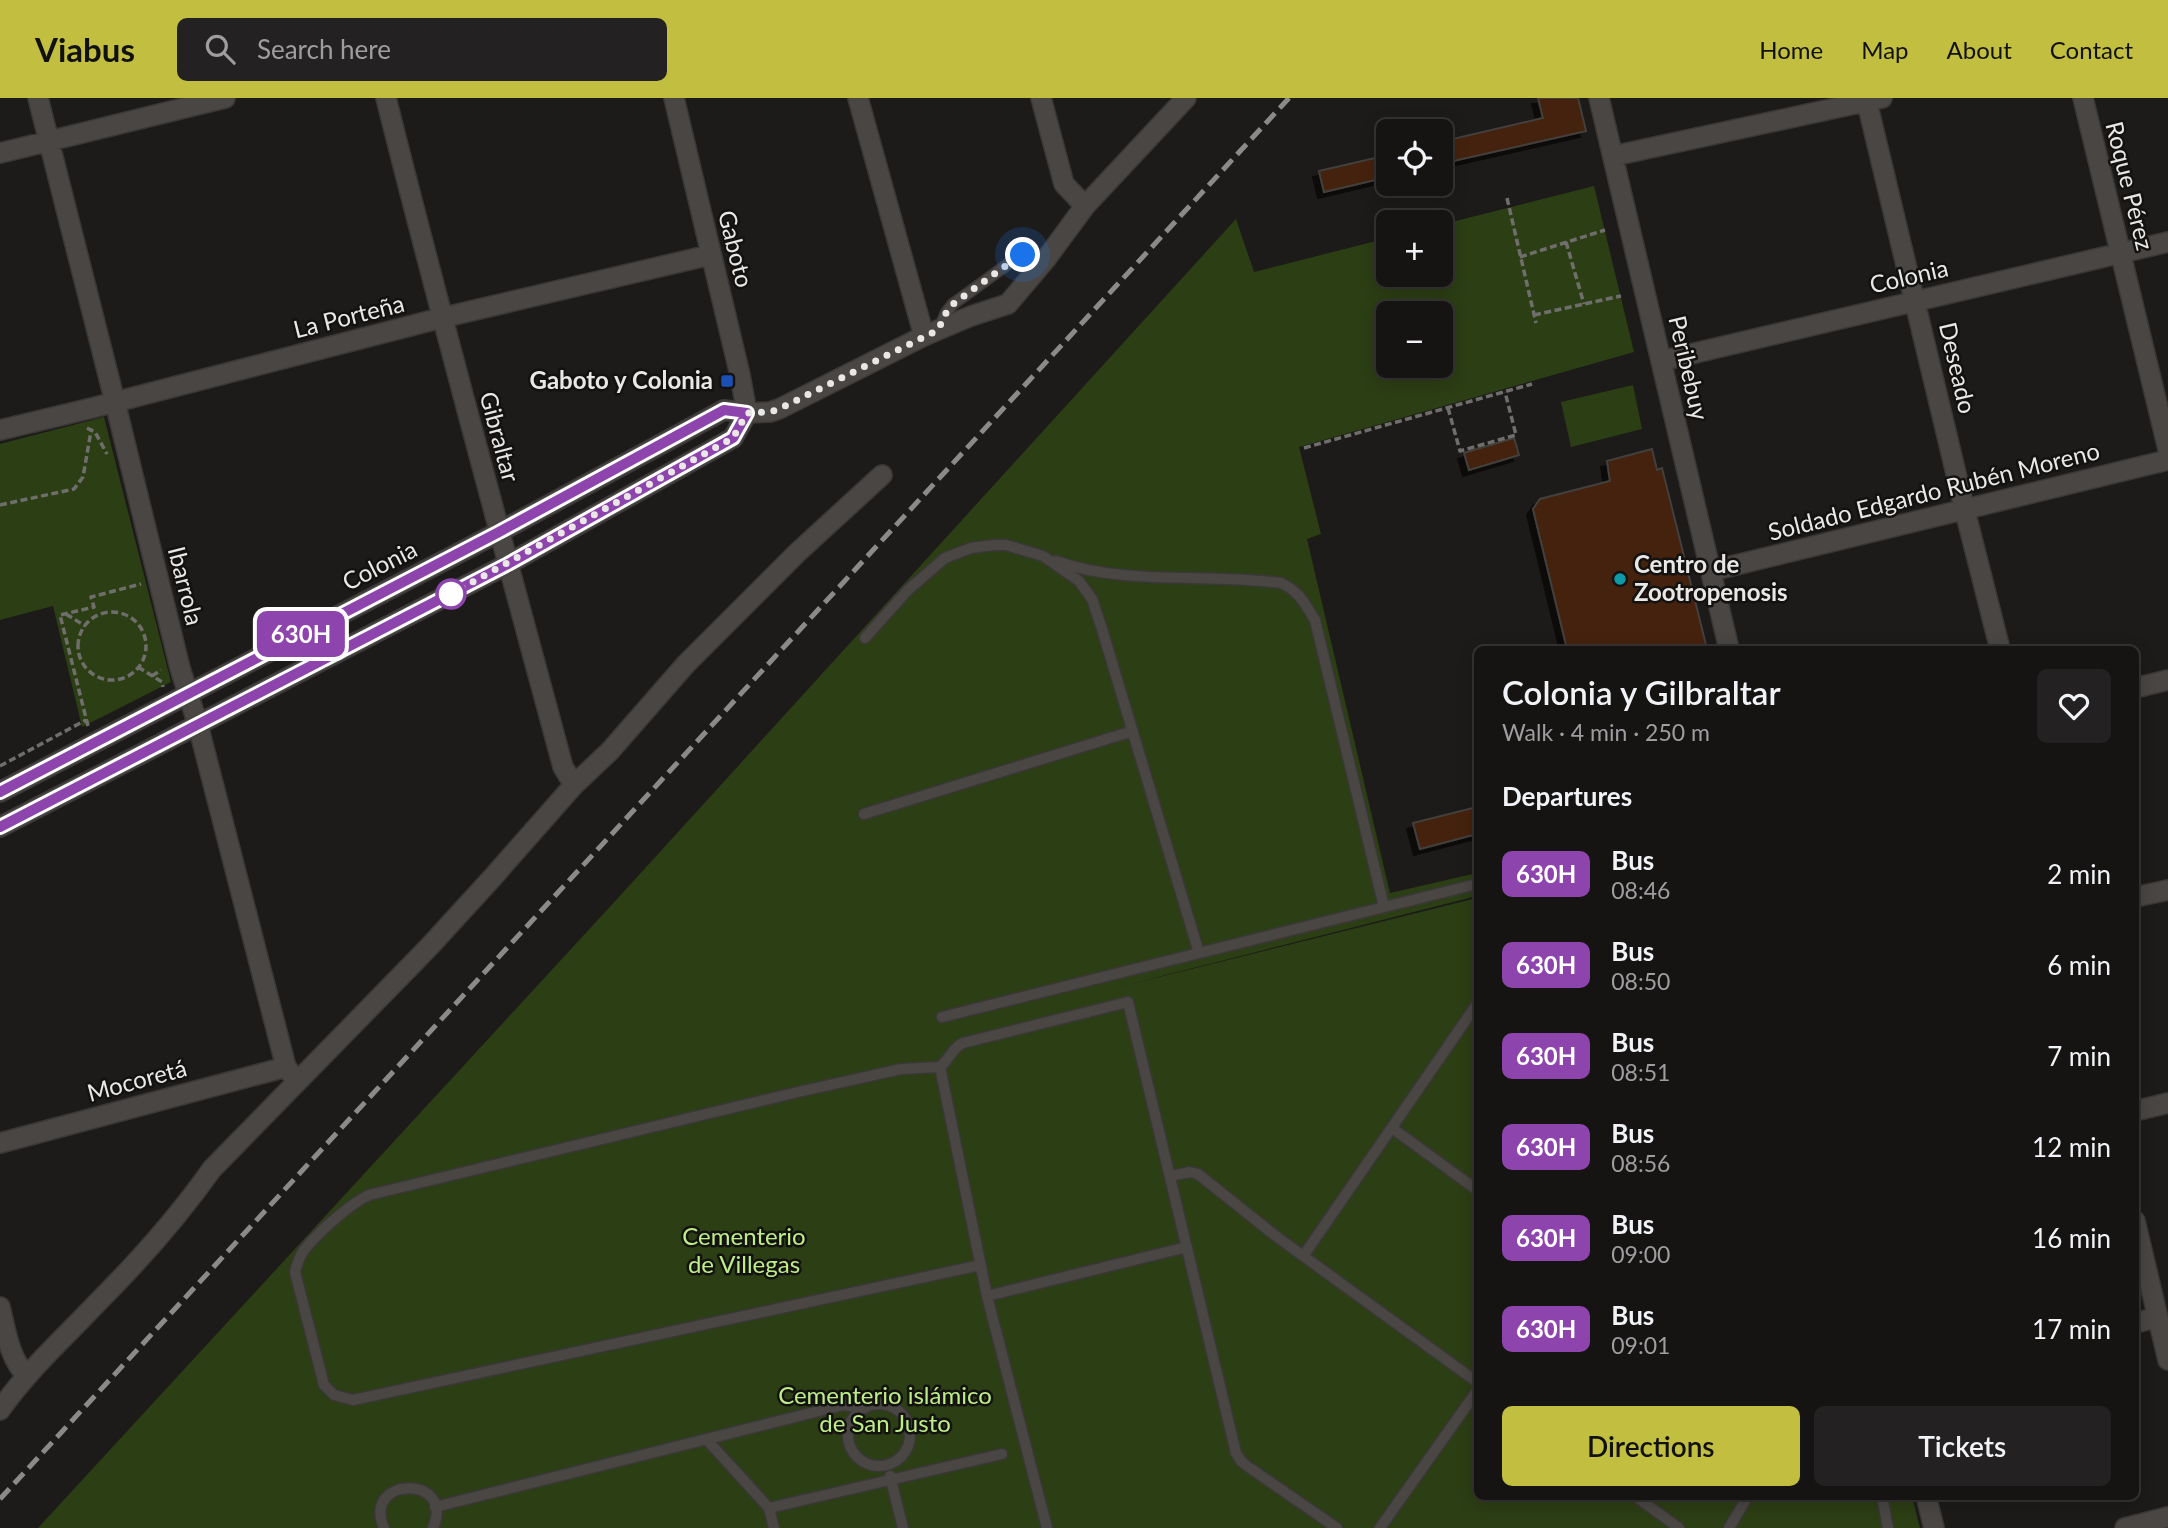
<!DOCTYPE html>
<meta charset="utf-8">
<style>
:root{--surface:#161413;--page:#232121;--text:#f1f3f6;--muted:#9e9ea0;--line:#353333;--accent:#c1be40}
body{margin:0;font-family:Lato,sans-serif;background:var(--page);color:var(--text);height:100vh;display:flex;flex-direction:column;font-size:26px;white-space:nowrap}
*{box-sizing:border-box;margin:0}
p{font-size:23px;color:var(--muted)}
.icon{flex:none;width:38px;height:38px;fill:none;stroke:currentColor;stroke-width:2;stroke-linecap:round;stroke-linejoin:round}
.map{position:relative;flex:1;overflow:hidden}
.panel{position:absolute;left:1474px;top:548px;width:665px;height:854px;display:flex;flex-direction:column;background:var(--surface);border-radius:10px;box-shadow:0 4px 18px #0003,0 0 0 2px var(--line)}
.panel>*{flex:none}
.badge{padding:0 14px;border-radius:10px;font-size:24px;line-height:46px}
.tools{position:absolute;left:1376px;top:21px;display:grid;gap:14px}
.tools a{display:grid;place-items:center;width:77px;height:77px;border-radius:10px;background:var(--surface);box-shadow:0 4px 18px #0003,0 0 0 2px var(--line);font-size:35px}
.you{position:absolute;width:35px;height:35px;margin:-18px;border:5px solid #fff;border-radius:50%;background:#1a73e8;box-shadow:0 0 0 10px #1a73e833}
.map>.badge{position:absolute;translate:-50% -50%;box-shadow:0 0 0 4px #fff}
h2{padding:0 28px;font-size:26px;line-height:63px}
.round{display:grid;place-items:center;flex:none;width:74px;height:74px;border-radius:10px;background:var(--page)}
.head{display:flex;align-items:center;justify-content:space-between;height:119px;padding:0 28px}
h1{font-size:33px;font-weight:600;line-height:52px}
.action{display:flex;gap:14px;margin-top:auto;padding:14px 28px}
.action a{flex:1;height:80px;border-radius:10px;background:var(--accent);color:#111;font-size:28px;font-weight:600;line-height:80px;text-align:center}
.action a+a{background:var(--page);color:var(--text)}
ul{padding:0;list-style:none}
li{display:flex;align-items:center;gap:21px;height:91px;padding:0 28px}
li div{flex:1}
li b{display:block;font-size:26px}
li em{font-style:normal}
li .badge{min-width:77px;font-weight:700;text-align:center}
header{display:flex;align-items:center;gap:42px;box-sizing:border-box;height:98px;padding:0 35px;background:var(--accent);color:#111}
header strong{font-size:33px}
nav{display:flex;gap:38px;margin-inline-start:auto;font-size:24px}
.search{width:490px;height:63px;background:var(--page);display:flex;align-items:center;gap:18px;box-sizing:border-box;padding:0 24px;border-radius:10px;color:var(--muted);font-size:26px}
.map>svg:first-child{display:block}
.green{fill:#2c3e14;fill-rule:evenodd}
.building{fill:#452007;stroke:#43403e;stroke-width:2;filter:url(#shadow)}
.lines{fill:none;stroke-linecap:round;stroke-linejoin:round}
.service-casing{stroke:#3a3837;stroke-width:13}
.minor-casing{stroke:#3a3837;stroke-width:22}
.tertiary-casing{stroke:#3a3837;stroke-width:22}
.path{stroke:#706e6c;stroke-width:3.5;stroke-dasharray:7 3.5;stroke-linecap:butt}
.service{stroke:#494644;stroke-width:10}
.minor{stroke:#494644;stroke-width:19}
.tertiary{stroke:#494644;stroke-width:19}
.rail{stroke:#8c8a89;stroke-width:5;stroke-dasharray:14 7;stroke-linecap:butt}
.line-casing{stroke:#fff;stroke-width:16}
.line{stroke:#8e44ad;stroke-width:10}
.walk{stroke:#eae8e7;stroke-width:7;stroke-dasharray:0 12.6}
.transit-dot{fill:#1a4fb4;stroke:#141210;stroke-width:2.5}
.culture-dot{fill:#0f9aa8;stroke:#141210;stroke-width:2.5}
.stop-dot{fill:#fff;stroke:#8e44ad;stroke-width:3.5}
.labels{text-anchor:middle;stroke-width:5;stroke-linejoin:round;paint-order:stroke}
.street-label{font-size:24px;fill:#eae8e7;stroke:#141210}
.poi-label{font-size:24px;font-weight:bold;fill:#eae8e7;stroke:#141210;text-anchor:end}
.park-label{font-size:24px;fill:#bded85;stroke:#141210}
</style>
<header>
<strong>Viabus</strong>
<div class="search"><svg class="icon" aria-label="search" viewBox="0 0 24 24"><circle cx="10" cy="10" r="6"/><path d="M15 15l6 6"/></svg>Search here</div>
<nav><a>Home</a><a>Map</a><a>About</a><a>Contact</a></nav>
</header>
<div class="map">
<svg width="2168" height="1430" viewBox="0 0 2168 1430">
<defs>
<filter id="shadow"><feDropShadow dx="-6" dy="6" stdDeviation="0" flood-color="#0009"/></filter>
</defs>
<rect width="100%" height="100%" fill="#1d1b19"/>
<path class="green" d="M1594 88 1634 254 1299 349 1321 436 1307 441 1390 795 1477 775V798L1111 891 1477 800V1398H1912L1920 1430H38L618 800 1236 121 1254 174 1388 140V177H1440V127ZM1388 215H1440V268H1388Z
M1633 287 1642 331 1571 349 1561 304Z
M104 319 171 584 82 629 53 508 0 522V346Z"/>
<path class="building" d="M1538 0H1578L1586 33 1440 66V44L1543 20Z
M1388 57V79L1324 94 1319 73Z
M1514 340 1519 357 1469 372 1464 355Z
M1652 351 1657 372 1662 370 1707 551H1567L1533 411 1540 401 1610 383 1607 363Z
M1477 709V736L1420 751 1413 725Z"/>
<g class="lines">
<defs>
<path id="service" d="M939 231 946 215 953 206 1015 161 1029 157 1045 163
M1056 463C1126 488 1208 475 1281 485 1299 493 1305 506 1315 522L1384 809
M865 540 908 492 945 460 971 450 994 447H1006L1043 458 1079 483 1092 501 1102 531 1199 855
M864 716 1133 633
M942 919 1477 786
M940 969 987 1198 1047 1430
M1392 1030 1477 1092
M1170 1078 1190 1074 1198 1076 1277 1139 1477 1284
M1304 1157 1477 906
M981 1167 353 1302 334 1297 324 1287 295 1174C297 1166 299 1159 304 1152 319 1134 348 1107 369 1097L798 994 901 971 940 969C949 962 953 949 963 945L1128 904 1236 1355 1241 1363 1247 1368 1337 1430
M987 1198 1187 1149
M848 1337a31 31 0 1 1 62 0a31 31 0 1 1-62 0Z
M707 1342 769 1410 1002 1356
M890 1378 903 1430
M1635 1398 1679 1430
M1882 1398 1888 1430
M435 1409 843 1307 865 1310
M769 1410 774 1430
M384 1430C361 1378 456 1376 433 1430
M1380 1430 1477 1293
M1729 1430 1748 1398"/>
<path id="minor" d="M38 0 115 304 180 570 198 627 286 969 296 982
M386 0C442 224 503 446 563 669L574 687
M674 0 740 277 747 315 770 314 779 311 924 238 971 218 1008 206 1046 161 1085 108 1186 0
M858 0 924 238
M1041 0 1064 86 1085 108
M1599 0 1729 551
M1866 0 1965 413 2000 551
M2083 0 2168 351
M0 55 225 0
M1613 58 1882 0
M1661 263 2168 144
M0 332 92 310 441 220 710 157
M1711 473 2168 362
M2135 590 2168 582
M2135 799 2168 792
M2135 1013 2168 1005
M0 1045 286 969
M2135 1123 2168 1262
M0 1209C6 1233 9 1260 27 1278
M2135 1225 2158 1219
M0 1312C28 1272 64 1240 97 1205 138 1164 178 1119 212 1071L429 849 493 779 574 687 610 653 686 566 797 455 882 377
M1926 1398 1934 1430
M2125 1430 2168 1419"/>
<path id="tertiary" d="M0 694 499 434 724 312 747 315 733 340 508 466 0 729"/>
</defs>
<use href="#service" class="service-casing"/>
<use href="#minor" class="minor-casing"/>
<use href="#tertiary" class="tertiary-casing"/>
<path class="path" d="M1507 100 1536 225
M1566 144 1584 206
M1520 159 1605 132
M1534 217 1621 198
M1448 310 1460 353 1516 337 1505 294
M87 330 95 334 107 356
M1304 350 1532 286
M0 407 74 391 83 379 91 333
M78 548a34 34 0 1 1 68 0a34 34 0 1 1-68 0Z
M66 516 85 528
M138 569 162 584 163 589
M152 578 161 572
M88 628 60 517 94 509 91 499 141 486
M0 668 86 622"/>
<use href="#service" class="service"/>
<use href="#minor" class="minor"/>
<use href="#tertiary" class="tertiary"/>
<path class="rail" d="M0 1401 1289 0"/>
</g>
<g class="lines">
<defs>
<path id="line" d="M0 694 499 434 724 312 747 315 733 340 508 466 0 729"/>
</defs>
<use href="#line" class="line-casing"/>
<use href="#line" class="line"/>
<path class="walk" d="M451 496 733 340 747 315 770 314 779 311 938 232 946 215 953 206 1015 161 1023 157"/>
</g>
<rect class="transit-dot" x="720" y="276" width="14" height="14" rx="3.5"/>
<circle class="culture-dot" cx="1620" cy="481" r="7"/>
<circle class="stop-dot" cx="451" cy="496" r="14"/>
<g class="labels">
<g class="street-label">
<text transform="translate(2129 88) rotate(76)" y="8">Roque Pérez</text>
<text transform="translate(735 151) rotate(76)" y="8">Gaboto</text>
<text transform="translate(1909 179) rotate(-13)" y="8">Colonia</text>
<text transform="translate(349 219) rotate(-14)" y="8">La Porteña</text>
<text transform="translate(1688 270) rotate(77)" y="8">Peribebuy</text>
<text transform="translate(1957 270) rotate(77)" y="8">Deseado</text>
<text transform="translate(499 339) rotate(75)" y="8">Gibraltar</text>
<text transform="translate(1934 394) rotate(-14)" y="8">Soldado Edgardo Rubén Moreno</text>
<text transform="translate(380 468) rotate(-27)" y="8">Colonia</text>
<text transform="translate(185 488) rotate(76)" y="8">Ibarrola</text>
<text transform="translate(137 983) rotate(-15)" y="8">Mocoretá</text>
</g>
<g class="poi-label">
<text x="713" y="291">Gaboto y Colonia</text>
<text x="1634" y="475" text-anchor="start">Centro de<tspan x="1634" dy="28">Zootropenosis</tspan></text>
</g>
<g class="park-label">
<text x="744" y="1147">Cementerio<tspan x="744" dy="28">de Villegas</tspan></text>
<text x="885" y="1306">Cementerio islámico<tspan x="885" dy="28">de San Justo</tspan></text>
</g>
</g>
</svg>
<div class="tools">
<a><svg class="icon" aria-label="locate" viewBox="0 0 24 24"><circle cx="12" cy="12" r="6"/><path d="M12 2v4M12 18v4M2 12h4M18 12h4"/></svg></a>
<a>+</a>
<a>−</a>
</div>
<div class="you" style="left:1023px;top:157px"></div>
<b class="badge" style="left:301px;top:536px;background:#8e44ad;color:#fff">630H</b>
<section class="panel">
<div class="head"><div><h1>Colonia y Gilbraltar</h1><p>Walk · 4 min · 250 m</p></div><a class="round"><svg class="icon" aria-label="heart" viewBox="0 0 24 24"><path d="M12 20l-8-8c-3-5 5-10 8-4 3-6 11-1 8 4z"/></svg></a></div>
<h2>Departures</h2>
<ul>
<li><span class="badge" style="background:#8e44ad;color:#fff">630H</span><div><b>Bus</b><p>08:46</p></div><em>2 min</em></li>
<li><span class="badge" style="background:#8e44ad;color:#fff">630H</span><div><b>Bus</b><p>08:50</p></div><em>6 min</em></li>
<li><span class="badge" style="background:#8e44ad;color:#fff">630H</span><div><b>Bus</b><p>08:51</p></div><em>7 min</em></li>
<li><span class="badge" style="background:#8e44ad;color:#fff">630H</span><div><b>Bus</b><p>08:56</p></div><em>12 min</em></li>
<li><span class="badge" style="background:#8e44ad;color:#fff">630H</span><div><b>Bus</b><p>09:00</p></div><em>16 min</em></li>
<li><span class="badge" style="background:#8e44ad;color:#fff">630H</span><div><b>Bus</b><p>09:01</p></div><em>17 min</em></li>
</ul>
<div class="action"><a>Directions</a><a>Tickets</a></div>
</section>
</div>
